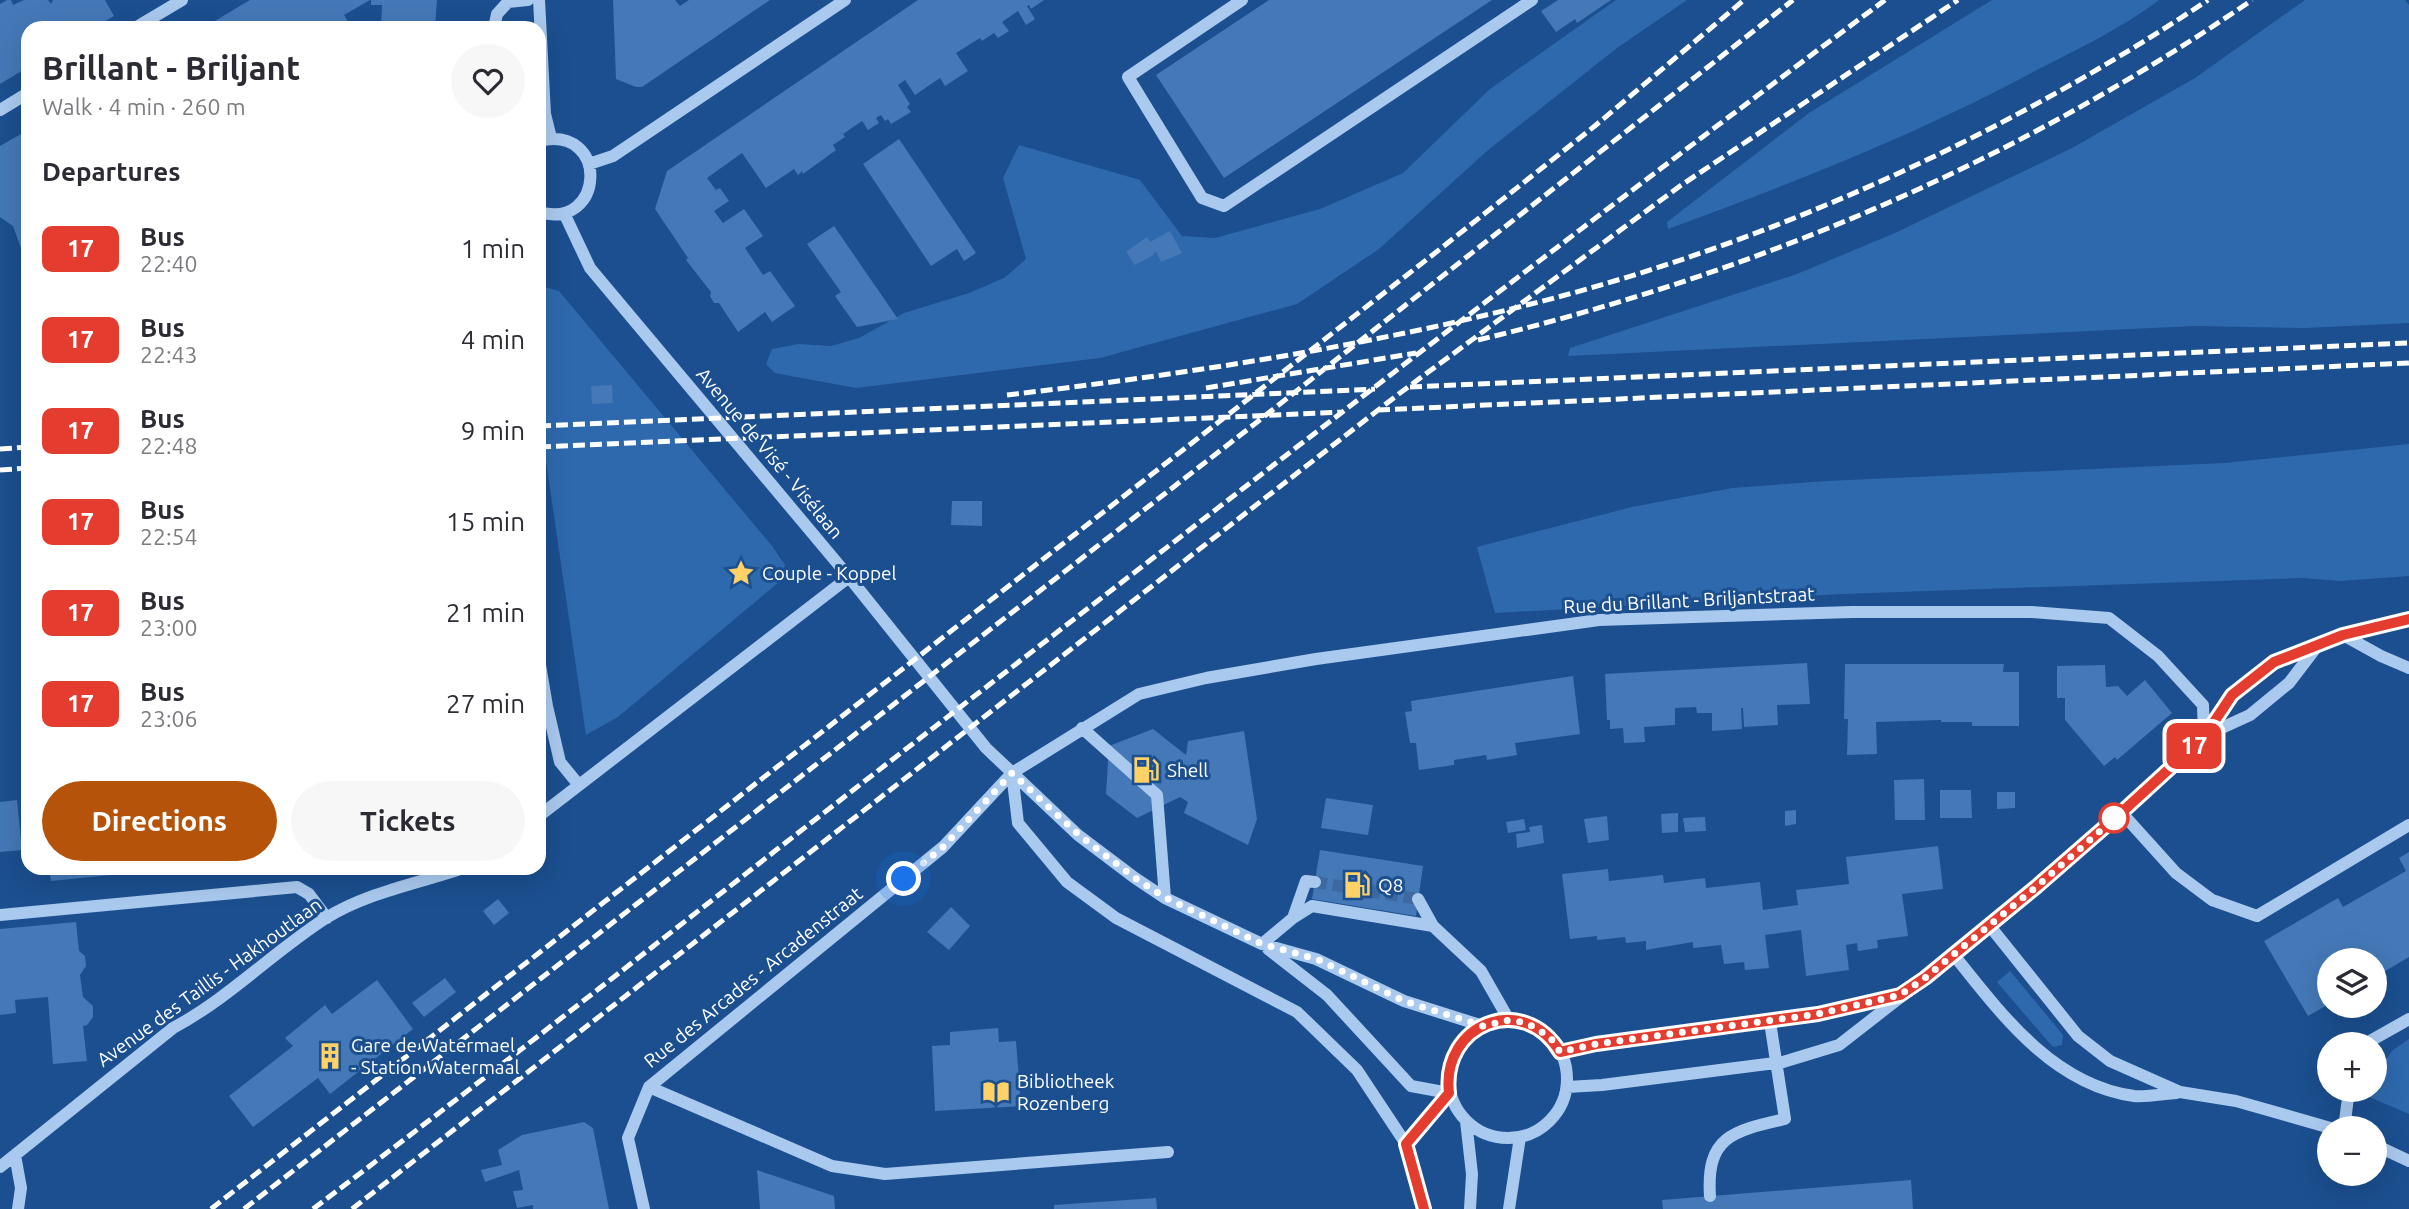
<!DOCTYPE html>
<meta charset="utf-8">
<style>
:root{--surface:#fff;--page:#f7f7f7;--text:#2b2b33;--muted:#7c7c81;--accent:#b45309}
body{margin:0;font-family:Ubuntu,sans-serif;background:var(--page);color:var(--text);height:100vh;display:flex;flex-direction:column;font-size:26px;white-space:nowrap}
*{box-sizing:border-box;margin:0}
p{font-size:23px;color:var(--muted)}
.icon{flex:none;width:38px;height:38px;fill:none;stroke:currentColor;stroke-width:2;stroke-linecap:round;stroke-linejoin:round}
.map{position:relative;flex:1;overflow:hidden}
.side{position:absolute;left:21px;top:21px;width:525px;height:854px;display:flex;flex-direction:column;background:var(--surface);border-radius:21px;box-shadow:0 7px 28px #0002}
.side>*{flex:none}
.badge{padding:0 14px;border-radius:10px;font-size:24px;line-height:46px}
.controls{position:absolute;left:2317px;top:948px;display:grid;gap:14px}
.controls a{display:grid;place-items:center;width:70px;height:70px;border-radius:50%;background:var(--surface);box-shadow:0 7px 28px #0002;font-size:35px}
.you{position:absolute;width:35px;height:35px;margin:-18px;border:5px solid #fff;border-radius:50%;background:#1a73e8;box-shadow:0 0 0 10px #1a73e833}
.map>.badge{position:absolute;translate:-50% -50%;box-shadow:0 0 0 4px #fff}
h2{padding:0 21px;font-size:26px;line-height:63px}
.round{display:grid;place-items:center;flex:none;width:74px;height:74px;border-radius:37px;background:var(--page)}
.head{display:flex;align-items:center;justify-content:space-between;height:119px;padding:0 21px}
h1{font-size:33px;font-weight:700;line-height:52px}
.action{display:flex;gap:14px;margin-top:auto;padding:14px 21px}
.action a{flex:1;height:80px;border-radius:42px;background:var(--accent);color:#fff;font-size:28px;font-weight:700;line-height:80px;text-align:center}
.action a+a{background:var(--page);color:var(--text)}
ul{padding:0;list-style:none}
li{display:flex;align-items:center;gap:21px;height:91px;padding:0 21px}
li div{flex:1}
li b{display:block;font-size:26px}
li em{font-style:normal}
li .badge{min-width:77px;font-weight:700;text-align:center}
.map>svg:first-child{display:block}
.green{fill:#2e69ad}
.building{fill:#4478b7}
.lines{fill:none;stroke-linecap:round;stroke-linejoin:round}
.minor-tunnel{stroke:#3d69a0;stroke-width:12;stroke-dasharray:12 6;stroke-linecap:butt}
.minor{stroke:#a9c9ee;stroke-width:12}
.rail{stroke:#fff;stroke-width:5;stroke-dasharray:12 5;stroke-linecap:butt}
.line-casing{stroke:#fff;stroke-width:16}
.line{stroke:#e43c2e;stroke-width:10}
.walk{stroke:#fff;stroke-width:7;stroke-dasharray:0 12.6}
.stop-dot{fill:#fff;stroke:#e43c2e;stroke-width:3.5}
.labels{text-anchor:middle;stroke-width:6;stroke-linejoin:round;paint-order:stroke}
.street-label{font-size:19px;fill:#fff;stroke:#1b4f8f}
.poi-label{font-size:19px;fill:#fff;stroke:#1b4f8f;text-anchor:start}
</style>
<div class="map">
<svg width="2409" height="1209" viewBox="0 0 2409 1209">
<rect width="100%" height="100%" fill="#1b4f8f"/>
<path class="green" d="M1616 0H1687L1617 48 1487 151 1379 249 1297 304 1100 358 856 388 775 373 766 364 772 349 798 344 831 346 859 338 904 313 969 293 1004 278 1026 259 1003 178 1019 145 1140 180 1182 236 1215 238 1320 209 1403 173 1490 89Z
M1992 0H2159C2122 28 2080 48 2039 69 1920 133 1794 183 1668 229L1667 222 1809 113Z
M2305 0H2405L2409 5V323L2305 328 2194 326 1568 356 1570 348 1797 274 1895 233 2072 148 2195 78Z
M545 287 559 291 772 546 785 565 780 581 618 717 586 735 539 413V290Z
M2409 444V576L2340 581 2303 578 1842 594 1495 613 1477 547 1632 507 1732 488 1827 481 2224 463Z
M2010 971 2063 1035 2062 1045 2054 1047 2051 1045 1997 982Z
M2409 1039V1114L2360 1093 2362 1090H2375V1073L2393 1050Z"/>
<path class="building" d="M7 0H11L13 5 24 0H48L51 4 53 0H105L114 16 94 28H28V67L0 84V4Z
M250 0H370L344 15 352 28H203Z
M371 0H437L435 28H387L386 25H381L382 5H371Z
M613 0H675L680 6 689 0H770L642 87H636L616 79Z
M918 0H1044L1031 9 1029 5 1027 6 1035 19 1026 25 1018 11 1002 22 1009 31 998 38 994 33 982 41 980 38 956 53 968 71 945 86 940 78 915 95 905 80 898 85 910 104 907 107 911 112 891 124 888 119 885 121 881 115 876 118 879 123 868 130 862 121 843 134 845 137 833 145 836 150 803 174 802 171 798 175 794 169 766 188 742 153 707 178 716 190 720 188 729 201 714 211 723 223 744 209 763 236 745 248 763 275 770 271 795 306 772 322 765 312 738 332 719 303H714L710 296 711 292 686 260 688 258 655 209 667 171Z
M1269 0H1492L1224 178 1156 75Z
M1558 0H1611L1577 23 1575 19 1556 32 1541 11Z
M21 134 28 145V250L22 251 13 226 0 217V146Z
M899 139 976 253 964 261 957 249 931 266 863 164Z
M834 226 898 319 857 327 835 296 841 292 807 244Z
M1170 231 1182 253 1161 262 1156 251 1152 256 1135 265 1126 252 1147 237 1150 242Z
M612 385 613 403 592 404 591 386Z
M952 501H982V526L951 525Z
M1807 663 1810 704 1777 705 1778 725 1744 727 1743 708H1741L1742 729 1712 731V713H1697L1696 707 1675 708V725L1644 727 1645 742 1624 743 1623 728 1610 729V720H1607L1605 674Z
M1845 664H2004L2003 672H2019V726H1972V722H1941V720L1876 722 1877 754 1847 755 1848 719H1844Z
M2105 665 2106 687 2118 686 2127 696 2145 680 2172 713 2117 760 2115 757 2104 766 2065 720V698H2057V666Z
M1573 676 1580 734 1515 743 1517 755 1487 760 1486 755 1454 760V765L1419 770 1416 743H1410L1405 712 1412 711 1411 701Z
M1153 729 1186 755 1188 741 1244 731 1257 819 1248 845 1184 813 1188 802 1180 797 1137 818 1106 794 1109 746Z
M1924 779 1925 820H1895L1894 780Z
M1940 790H1971L1972 818H1940Z
M1997 792H2015V808L1997 809Z
M1326 798 1373 805 1368 835 1321 828Z
M17 800 22 850 0 852V802Z
M1796 810V824L1785 826V811Z
M1678 813V832L1662 833 1661 814Z
M1607 816 1609 840 1588 843 1584 819Z
M1705 817 1706 831 1685 832 1683 818Z
M1524 819 1526 830 1508 833 1506 822Z
M1542 825 1544 843 1517 848 1516 834 1530 832 1529 827Z
M1938 846 1943 889 1902 894 1908 936 1877 940 1878 948 1858 951 1857 943 1846 945 1849 970 1806 976 1801 930 1765 935 1769 968 1745 970 1744 962 1724 964 1721 945 1693 948V942L1646 950V941L1626 943 1625 937 1597 940V936L1570 939 1562 874 1608 869 1609 881 1663 875 1664 883 1705 878 1706 888 1760 882 1763 910 1798 905 1796 890 1849 884 1846 857Z
M1320 850 1423 866 1416 916 1312 899Z
M2409 852V957L2375 977V961H2329V1004L2308 1016 2264 941 2338 898 2343 907 2406 871 2399 858Z
M49 868H160V870L51 881Z
M498 899 509 913 494 925 483 911Z
M951 907 970 926 949 950 927 932Z
M76 922 79 951 85 956 86 966 80 975 83 997 93 1006V1017L87 1025 83 1026 87 1061 53 1064 48 997 15 1000 16 1013 0 1015V929Z
M445 978 456 992 424 1017 412 1003Z
M377 980 413 1029 330 1094 318 1078 253 1127 229 1096 293 1046 285 1038 325 1005 332 1014Z
M998 1028 999 1042 1016 1041 1021 1106 935 1111 932 1046 950 1045V1032Z
M584 1122 593 1128 609 1209H533V1205L517 1208 513 1191 523 1190 519 1170 485 1182 481 1170 502 1165 498 1150 522 1135Z
M757 1170 834 1196 835 1209H760Z
M1911 1180 1913 1209H1663L1662 1200Z
M1156 1198 1157 1209H1054V1205Z"/>
<g class="lines">
<path class="minor-tunnel" d="M1315 882 1418 899"/>
<path class="minor" d="M539 0 545 114 551 138
M1242 0 1128 77 1202 198 1224 206 1532 0
M135 28 182 0
M494 28 497 14 508 2 528 0
M0 110 28 93
M539 141C610 124 605 231 539 212
M589 164 613 156 845 0
M564 213 590 268 849 577 986 748 1078 835 1135 878 1165 898 1262 944 1316 959 1404 1001 1483 1026
M2343 635 2381 656 2409 668
M539 659 547 706 560 762 578 784
M1082 728 1157 795 1165 898
M2204 736 2250 715 2289 683 2318 645
M1012 773 1018 823 1067 882 1116 918 1297 1012 1357 1070 1406 1144 1424 1209
M2121 812 2176 873 2212 900 2257 916 2409 825
M539 816 849 577
M1418 899 1433 926
M0 915 297 887 309 894 327 918
M1293 918 1306 881 1315 882
M1989 925 2078 1036 2110 1061 2180 1092 2236 1101 2334 1129
M1262 944 1293 918 1312 906 1433 926 1481 971 1509 1020
M1268 949 1327 995 1411 1086 1449 1093
M1953 954C2001 1014 2053 1085 2134 1096 2147 1097 2163 1094 2176 1093
M1449 1079a59 59 0 1 1 118 0a59 59 0 1 1-118 0Z
M2363 1045 2409 1019
M1561 1052 1596 1044 1842 1010 1897 996
M649 1087 832 1166 885 1174 1168 1152
M1567 1087 1602 1085 1783 1062 1839 1045 1925 978 2036 886 2121 812 2204 737 2232 695 2274 661 2343 635 2409 619
M1466 1121 1472 1174 1470 1209
M2344 1129 2349 1090
M1406 1144 1449 1093
M2375 1145 2409 1161
M15 1155 21 1188 18 1209
M0 1167 173 1028C229 998 273 952 326 918 368 892 417 884 463 868
M1710 1196C1706 1136 1733 1131 1785 1119L1770 1022
M644 1209 628 1138 649 1087 943 847 1012 773 1139 694 1206 678 1316 659 1599 620 1852 612H2031L2109 618 2158 656 2203 705 2204 737
M1509 1209 1520 1137"/>
<path class="rail" d="M1478 340C1757 273 2015 163 2252 0
M1410 387 2409 343
M1206 388 1416 353
M1007 395C1178 375 1351 349 1519 307 1760 248 2002 138 2208 0
M1378 410 2409 363
M539 426 1375 389
M539 447 1343 412
M0 449 28 447
M0 470 28 468
M211 1209 1430 257 1596 125 1744 0
M244 1209 1252 426 1793 0
M313 1209C517 1055 717 895 919 739 1240 491 1560 242 1885 0
M352 1209 1400 393 1680 186 1958 0"/>
</g>
<g class="lines">
<defs>
<path id="line" d="M1424 1209 1406 1144 1449 1093C1441 1024 1523 991 1560 1052L1596 1044 1818 1014 1900 995 1925 978 2036 887 2122 812 2204 737 2232 695 2274 662 2343 635 2409 619"/>
</defs>
<use href="#line" class="line-casing"/>
<use href="#line" class="line"/>
<path class="walk" d="M904 879 943 847 1012 773 1079 835 1135 878 1166 898 1262 944 1317 959 1404 1001 1483 1026 1509 1020 1527 1023 1550 1037 1560 1052 1596 1044 1818 1014 1900 995 1925 978 2036 887 2122 812 2114 818"/>
</g>
<defs>
<symbol id="sight-bare" viewBox="-9 -9 18 18"><path d="M0-6L1.8-2.2L6-1.7L2.9 1.2L3.7 5.4L0 3.3L-3.7 5.4L-2.9 1.2L-6-1.7L-1.8-2.2Z" fill="#ffd166" stroke="#1b4f8f" stroke-width="2.5" paint-order="stroke"/></symbol>
<symbol id="fuel-bare" viewBox="-9 -9 18 18"><path d="M-5.5-6h7V0h2V4h1.3V-2.5L3-4.5l.8-.8L6-3V5H2.5V1h-1V6h-7ZM-4.2-4.7v3.2H.2V-4.7Z" fill="#ffd166" stroke="#1b4f8f" stroke-width="2.5" paint-order="stroke"/></symbol>
<symbol id="building-bare" viewBox="-9 -9 18 18"><path d="M-4-6H4V6H1V3H-1V6H-4ZM-2.5-4.3h1.7v1.8h-1.7ZM.8-4.3h1.7v1.8H.8ZM-2.5-1h1.7V.8h-1.7ZM.8-1h1.7V.8H.8Z" fill="#ffd166" stroke="#1b4f8f" stroke-width="2.5" paint-order="stroke"/></symbol>
<symbol id="library-bare" viewBox="-9 -9 18 18"><path d="M-6-4Q-3-5.5-.7-3.5V5Q-3 3-6 4ZM6-4Q3-5.5 .7-3.5V5Q3 3 6 4Z" fill="#ffd166" stroke="#1b4f8f" stroke-width="2.5" paint-order="stroke"/></symbol>
</defs>
<g fill-rule="evenodd">
<use href="#sight-bare" x="722" y="554" width="38" height="38"/>
<use href="#fuel-bare" x="1127" y="751" width="38" height="38"/>
<use href="#fuel-bare" x="1338" y="866" width="38" height="38"/>
<use href="#building-bare" x="311" y="1037" width="38" height="38"/>
<use href="#library-bare" x="977" y="1073" width="38" height="38"/>
</g>
<circle class="stop-dot" cx="2114" cy="818" r="14"/>
<g class="labels">
<g class="street-label">
<text transform="translate(770 453) rotate(50)" y="7">Avenue de Visé - Visélaan</text>
<text transform="translate(1689 600) rotate(-3)" y="7">Rue du Brillant - Briljantstraat</text>
<text transform="translate(753 977) rotate(-39)" y="7">Rue des Arcades - Arcadenstraat</text>
<text transform="translate(209 982) rotate(-36)" y="7">Avenue des Taillis - Hakhoutlaan</text>
</g>
<g class="poi-label">
<text x="762" y="580">Couple - Koppel</text>
<text x="1167" y="777">Shell</text>
<text x="1378" y="892">Q8</text>
<text x="351" y="1052">Gare de Watermael<tspan x="351" dy="22">- Station Watermaal</tspan></text>
<text x="1017" y="1088">Bibliotheek<tspan x="1017" dy="22">Rozenberg</tspan></text>
</g>
</g>
</svg>
<div class="controls">
<a><svg class="icon" aria-label="layers" viewBox="0 0 24 24"><path d="M12 4l9 5-9 5-9-5zM3 14l9 5 9-5"/></svg></a>
<a>+</a>
<a>−</a>
</div>
<div class="you" style="left:904px;top:879px"></div>
<b class="badge" style="left:2194px;top:746px;background:#e43c2e;color:#fff">17</b>
<section class="side">
<div class="head"><div><h1>Brillant - Briljant</h1><p>Walk · 4 min · 260 m</p></div><a class="round"><svg class="icon" aria-label="heart" viewBox="0 0 24 24"><path d="M12 20l-8-8c-3-5 5-10 8-4 3-6 11-1 8 4z"/></svg></a></div>
<h2>Departures</h2>
<ul>
<li><span class="badge" style="background:#e43c2e;color:#fff">17</span><div><b>Bus</b><p>22:40</p></div><em>1 min</em></li>
<li><span class="badge" style="background:#e43c2e;color:#fff">17</span><div><b>Bus</b><p>22:43</p></div><em>4 min</em></li>
<li><span class="badge" style="background:#e43c2e;color:#fff">17</span><div><b>Bus</b><p>22:48</p></div><em>9 min</em></li>
<li><span class="badge" style="background:#e43c2e;color:#fff">17</span><div><b>Bus</b><p>22:54</p></div><em>15 min</em></li>
<li><span class="badge" style="background:#e43c2e;color:#fff">17</span><div><b>Bus</b><p>23:00</p></div><em>21 min</em></li>
<li><span class="badge" style="background:#e43c2e;color:#fff">17</span><div><b>Bus</b><p>23:06</p></div><em>27 min</em></li>
</ul>
<div class="action"><a>Directions</a><a>Tickets</a></div>
</section>
</div>
